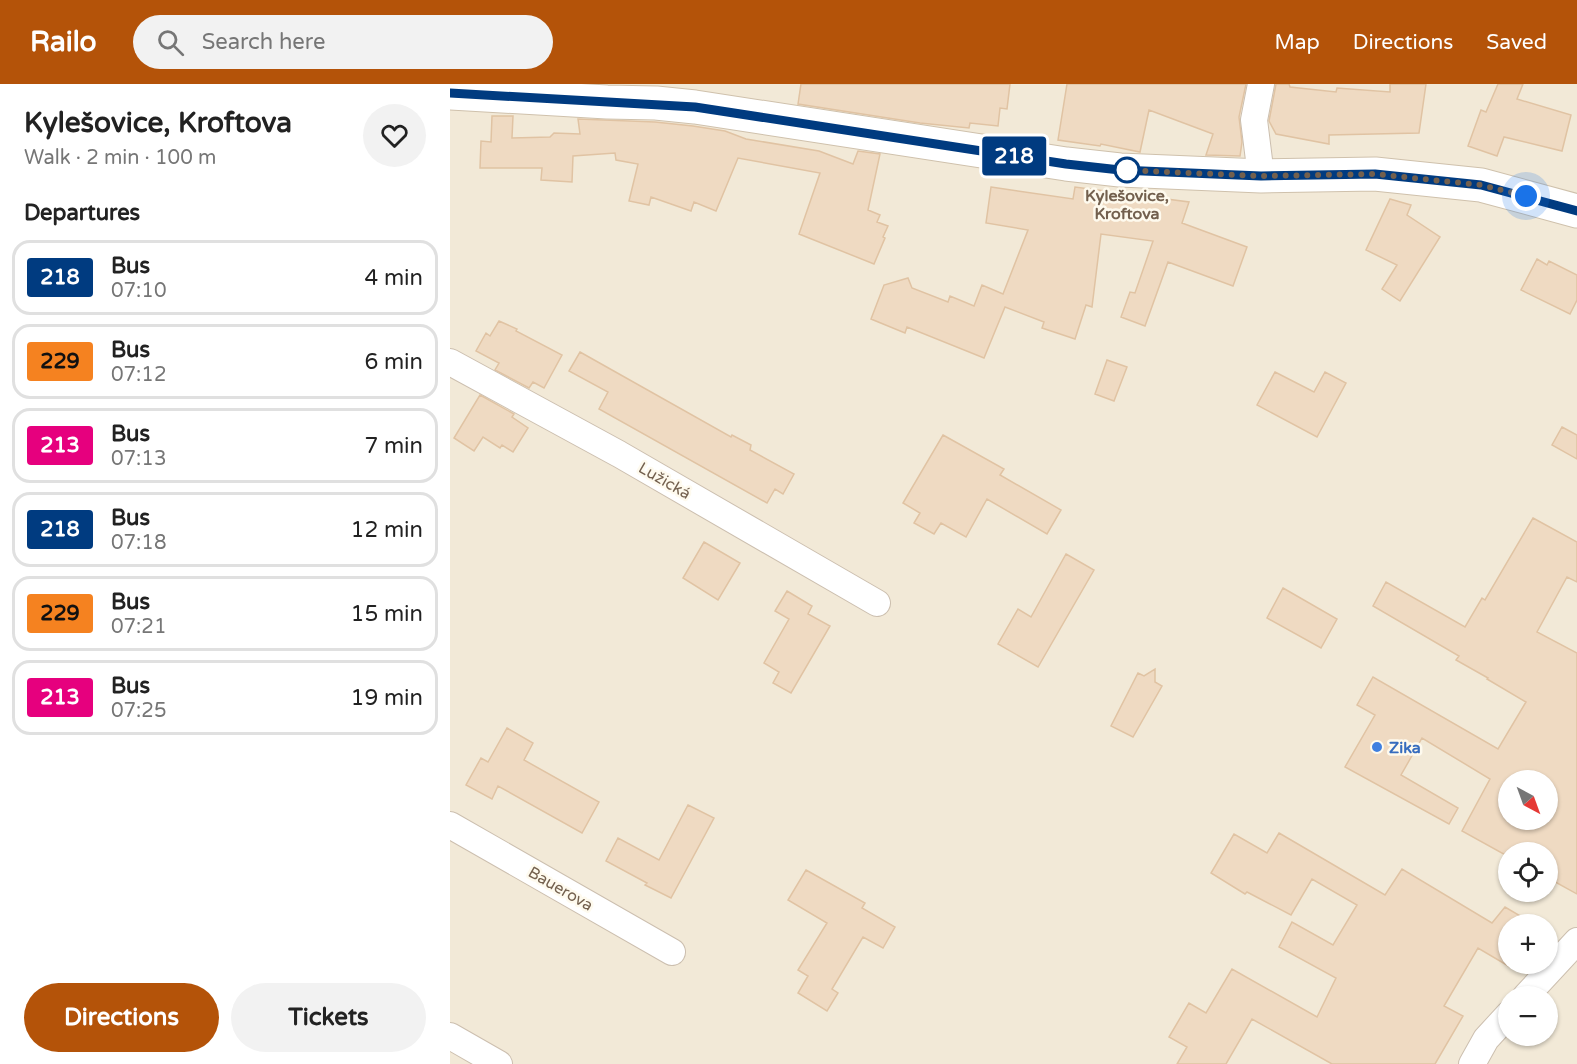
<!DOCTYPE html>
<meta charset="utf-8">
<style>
:root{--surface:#fff;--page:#f2f2f2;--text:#222;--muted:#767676;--line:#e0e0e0;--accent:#b45309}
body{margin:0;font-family:"Varela Round",sans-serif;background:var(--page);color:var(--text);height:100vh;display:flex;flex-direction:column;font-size:22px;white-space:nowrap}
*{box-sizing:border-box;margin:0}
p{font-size:20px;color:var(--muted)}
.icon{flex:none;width:33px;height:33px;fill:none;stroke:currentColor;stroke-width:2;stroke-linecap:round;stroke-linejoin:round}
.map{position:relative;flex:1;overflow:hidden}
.details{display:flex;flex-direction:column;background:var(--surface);width:450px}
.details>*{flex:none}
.badge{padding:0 12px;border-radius:4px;font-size:21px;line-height:39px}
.needle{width:39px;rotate:139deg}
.fabs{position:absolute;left:1048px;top:686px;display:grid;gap:12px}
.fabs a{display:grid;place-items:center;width:60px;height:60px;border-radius:50%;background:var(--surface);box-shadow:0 2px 4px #0004;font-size:30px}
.you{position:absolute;width:30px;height:30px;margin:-15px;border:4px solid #fff;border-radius:50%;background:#1a73e8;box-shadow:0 0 0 9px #1a73e833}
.map>.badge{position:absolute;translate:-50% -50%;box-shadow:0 0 0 3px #fff}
h2{padding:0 24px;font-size:22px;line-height:54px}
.round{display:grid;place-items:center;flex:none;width:63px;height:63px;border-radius:32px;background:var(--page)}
.headline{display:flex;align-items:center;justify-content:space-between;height:102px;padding:0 24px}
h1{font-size:28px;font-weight:800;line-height:45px}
.action{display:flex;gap:12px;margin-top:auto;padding:12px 24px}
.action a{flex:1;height:69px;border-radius:36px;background:var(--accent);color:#fff;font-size:24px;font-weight:800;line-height:69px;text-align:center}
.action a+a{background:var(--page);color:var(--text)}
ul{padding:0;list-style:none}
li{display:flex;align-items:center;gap:18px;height:75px;margin:0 12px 9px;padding:0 12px;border:3px solid var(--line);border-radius:18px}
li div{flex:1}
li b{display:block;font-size:22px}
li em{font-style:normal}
li .badge{min-width:66px;font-weight:700;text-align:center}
header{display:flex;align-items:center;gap:36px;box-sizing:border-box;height:84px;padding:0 30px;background:var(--accent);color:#fff}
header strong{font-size:28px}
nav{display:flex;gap:33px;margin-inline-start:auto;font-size:21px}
.search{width:420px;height:54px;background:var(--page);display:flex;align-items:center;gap:15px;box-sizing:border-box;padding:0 21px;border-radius:33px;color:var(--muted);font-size:22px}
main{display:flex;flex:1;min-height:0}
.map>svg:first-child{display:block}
.residential{fill:#f2e9d7;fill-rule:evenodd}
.building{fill:#efdac2;stroke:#e0c3a3;stroke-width:1.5;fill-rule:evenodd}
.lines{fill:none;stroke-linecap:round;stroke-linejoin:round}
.street-casing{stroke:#ccbfaf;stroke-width:28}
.secondary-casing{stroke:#cfc1ac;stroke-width:35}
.street{stroke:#fff;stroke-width:26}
.secondary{stroke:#fff;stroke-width:33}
.line-casing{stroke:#fff;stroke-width:14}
.line{stroke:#003b80;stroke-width:9}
.walk{stroke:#73604e;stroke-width:6;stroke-dasharray:0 10.8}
.stop-dot{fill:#fff;stroke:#003b80;stroke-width:3}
.shop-dot{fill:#3f7fe0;stroke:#fefaee;stroke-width:2}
.labels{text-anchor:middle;stroke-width:5;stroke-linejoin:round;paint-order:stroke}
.stop-label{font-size:16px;font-weight:bold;fill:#73604e;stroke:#fefaee}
.street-label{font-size:16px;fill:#73604e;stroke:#fefaee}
.shop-label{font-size:16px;font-weight:bold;fill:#366cbe;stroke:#fefaee;text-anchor:start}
</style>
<header>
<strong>Railo</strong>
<div class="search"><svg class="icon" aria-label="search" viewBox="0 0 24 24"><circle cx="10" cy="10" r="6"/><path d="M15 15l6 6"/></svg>Search here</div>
<nav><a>Map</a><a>Directions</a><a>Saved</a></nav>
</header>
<main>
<section class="details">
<div class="headline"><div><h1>Kylešovice, Kroftova</h1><p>Walk · 2 min · 100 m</p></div><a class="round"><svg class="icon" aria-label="heart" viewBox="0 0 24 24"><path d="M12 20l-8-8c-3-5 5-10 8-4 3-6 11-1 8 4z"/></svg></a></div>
<h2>Departures</h2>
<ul>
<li><span class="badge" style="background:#003b80;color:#fff">218</span><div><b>Bus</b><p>07:10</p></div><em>4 min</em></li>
<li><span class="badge" style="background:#f58220;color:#111">229</span><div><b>Bus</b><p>07:12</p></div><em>6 min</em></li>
<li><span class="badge" style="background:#e6007e;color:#fff">213</span><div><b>Bus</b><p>07:13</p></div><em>7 min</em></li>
<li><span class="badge" style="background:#003b80;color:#fff">218</span><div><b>Bus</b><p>07:18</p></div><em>12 min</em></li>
<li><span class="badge" style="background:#f58220;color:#111">229</span><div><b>Bus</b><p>07:21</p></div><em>15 min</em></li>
<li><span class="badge" style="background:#e6007e;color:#fff">213</span><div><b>Bus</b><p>07:25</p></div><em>19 min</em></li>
</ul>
<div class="action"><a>Directions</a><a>Tickets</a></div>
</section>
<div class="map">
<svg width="1127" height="980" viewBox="0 0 1127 980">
<rect width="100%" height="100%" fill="#fbf6e8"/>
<path class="residential" d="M0 0H1127V980H0ZM1059 696H1098V735H1059ZM1059 768H1098V807H1059ZM1059 840H1098V879H1059ZM1059 912H1098V951H1059Z"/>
<path class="building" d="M351 0H560L557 25 550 24 548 42 520 39 519 44 470 39 348 20Z
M617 0H796L789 33 792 58 790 72 756 71 763 50 699 26 690 68 651 60 650 62 608 56Z
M826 0H839L840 3 886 8 887 4 940 8V0H976L969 49 879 51V60L826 50 819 37Z
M1048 0H1073L1067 15 1121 31 1112 67 1054 53 1047 72 1018 62 1031 26 1036 28Z
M42 32H63L62 54 100 53 104 49 130 50 128 35 205 38 243 42 275 47 296 55 369 67 403 80 408 67 430 70 418 126 430 131 427 138 438 142 433 153 435 154 424 180 349 150 370 89 288 74 266 127 244 118 241 127 201 113 199 121 179 117 188 80 166 76 165 69 123 72 122 98 91 96 92 84H30L31 57 41 58Z
M541 103 623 115 625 103 739 118 732 139 797 163 783 202 718 178 695 242 671 233 680 208 685 209 703 157 651 150 642 223 636 221 625 255 592 244 594 238 555 223 534 274 457 243 455 249 421 235 434 201 458 194 462 204 498 218 500 212 524 222 532 201 553 210 578 146 536 139Z
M940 115 961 121 957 131 990 153 950 217 932 205 947 181 916 166Z
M1087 175 1097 181 1099 177 1127 191V216L1120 230 1071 206Z
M49 237 67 245 66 247 112 271 94 304 83 298 79 304 45 286 49 279 26 267 36 249 40 252Z
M130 268 281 353 282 351 301 361 300 366 344 390 333 410 325 405 317 419 149 325 158 308 119 287Z
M657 276 677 283 664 317 645 310Z
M825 288 864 308 875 288 896 299 867 353 807 321Z
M30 311 64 330 62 333 78 344 63 368 52 361 50 364 33 353 24 367 4 354Z
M1112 343 1127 351V375L1102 361Z
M493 351 554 385 550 391 611 426 597 450 537 415 516 453 491 439 484 450 464 439 470 429 453 419Z
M1083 434 1127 458V498L1117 493 1087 548 1127 569V810L1098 794V768H1059V773L1012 747 1040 695 972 654 951 691 1008 724 999 740 895 683 925 631 907 621 923 593 1048 665 1076 618 1037 595 1038 594 1006 576 1009 572 923 522 936 498 1015 543 1032 514 1035 516ZM1059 696H1098V735H1059Z
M254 458 290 479 268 516 233 494Z
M616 470 644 486 588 583 548 560 568 525 581 533Z
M833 504 887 535 871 564 817 534Z
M337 507 362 522 358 530 380 542 341 609 323 599 329 588 314 579 339 535 325 527Z
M705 585V598L712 602 683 653 661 642 688 589 694 592Z
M57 644 83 659 74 676 149 718 132 749 48 702 42 715 16 701 31 674 38 678Z
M238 721 264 734 221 814 195 801 197 799 156 777 168 754 209 776Z
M829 749 935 811 952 785 1042 839 1055 823 1084 840H1059V879H1063L1060 883 1028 864 994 922 1013 932 985 980H882L802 935 776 980H727L737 963 719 953 739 919 756 929 782 885 867 933 886 894 829 863 842 838 883 861 907 821 862 795 841 831 797 808 795 810 761 789 784 750 817 769Z
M356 786 415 819 412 824 445 843 433 864 413 853 382 905 388 909 377 927 348 909 358 892 348 886 377 839 338 816Z"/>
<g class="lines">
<defs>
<path id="street" d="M811 92 804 36 811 0
M0 278 169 370 427 519
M0 741 222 868
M1076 912 1127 857
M0 952 49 980
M1022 980 1036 955 1059 930"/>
<path id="secondary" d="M0 9 157 18 206 19 245 23 616 80 670 86 811 92 925 90 1031 101 1127 127"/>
</defs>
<use href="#street" class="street-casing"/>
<use href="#secondary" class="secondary-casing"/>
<use href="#street" class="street"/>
<use href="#secondary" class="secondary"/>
</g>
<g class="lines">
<defs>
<path id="line" d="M0 9 245 23 616 80 670 86 811 92 925 90 1031 101 1127 127"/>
</defs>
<use href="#line" class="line-casing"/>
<use href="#line" class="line"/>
<path class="walk" d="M677 86H670L811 92 925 90 1031 101 1076 112"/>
</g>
<circle class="stop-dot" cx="677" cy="86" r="12"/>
<circle class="shop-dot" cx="927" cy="663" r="6"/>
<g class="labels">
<g class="stop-label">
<text x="677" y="117">Kylešovice,<tspan x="677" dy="18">Kroftova</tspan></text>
</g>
<g class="street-label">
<text transform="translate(215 396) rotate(30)" y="6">Lužická</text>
<text transform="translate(111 804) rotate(30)" y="6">Bauerova</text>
</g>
<g class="shop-label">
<text x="939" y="669">Zika</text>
</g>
</g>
</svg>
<div class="fabs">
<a><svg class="needle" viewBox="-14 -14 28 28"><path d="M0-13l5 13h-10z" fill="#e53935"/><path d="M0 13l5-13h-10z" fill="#767676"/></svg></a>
<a><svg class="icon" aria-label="locate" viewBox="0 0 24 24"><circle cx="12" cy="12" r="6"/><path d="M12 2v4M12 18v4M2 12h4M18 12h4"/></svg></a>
<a>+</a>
<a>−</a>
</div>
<div class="you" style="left:1076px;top:112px"></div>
<b class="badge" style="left:564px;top:72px;background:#003b80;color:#fff">218</b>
</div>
</main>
